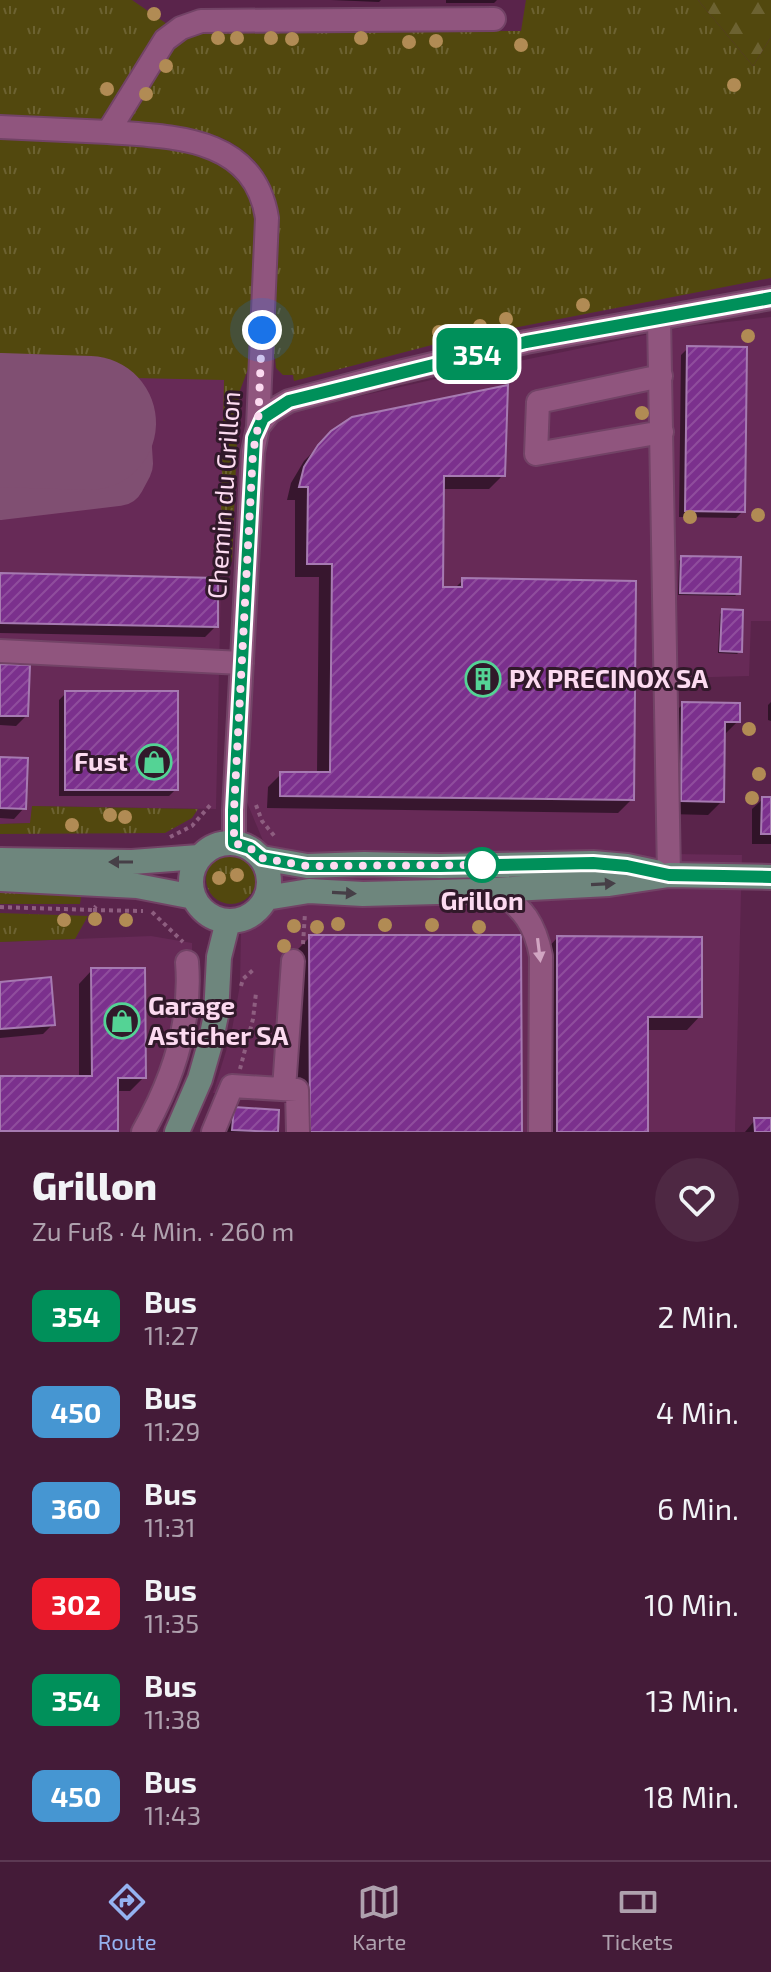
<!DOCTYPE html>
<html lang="de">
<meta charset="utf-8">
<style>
:root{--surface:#441b38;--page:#4e2843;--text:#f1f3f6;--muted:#afa1ae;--line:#5c3953;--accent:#95b2f1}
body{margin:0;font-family:"Exo 2",sans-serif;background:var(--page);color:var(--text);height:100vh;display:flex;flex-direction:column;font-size:30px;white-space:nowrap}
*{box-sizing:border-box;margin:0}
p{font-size:26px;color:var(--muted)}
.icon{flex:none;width:44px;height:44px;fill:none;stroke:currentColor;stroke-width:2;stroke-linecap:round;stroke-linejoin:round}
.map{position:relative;height:1132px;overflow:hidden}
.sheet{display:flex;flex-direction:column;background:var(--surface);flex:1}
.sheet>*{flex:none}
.badge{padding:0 16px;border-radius:12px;font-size:28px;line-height:52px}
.you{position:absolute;width:40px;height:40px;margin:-20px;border:6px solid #fff;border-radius:50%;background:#1a73e8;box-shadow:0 0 0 12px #1a73e833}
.map>.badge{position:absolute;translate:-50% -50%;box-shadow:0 0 0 4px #fff}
.round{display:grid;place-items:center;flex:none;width:84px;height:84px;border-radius:42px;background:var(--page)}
.head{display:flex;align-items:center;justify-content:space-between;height:136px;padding:0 32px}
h1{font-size:38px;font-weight:800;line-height:60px}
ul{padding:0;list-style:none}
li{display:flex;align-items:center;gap:24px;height:96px;padding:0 32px}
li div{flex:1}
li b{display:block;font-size:30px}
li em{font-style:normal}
li .badge{min-width:88px;font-weight:700;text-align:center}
.dock{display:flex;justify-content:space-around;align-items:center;height:112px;border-top:2px solid var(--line);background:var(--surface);font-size:22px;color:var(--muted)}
.dock a{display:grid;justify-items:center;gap:4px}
.dock .selected{color:var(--accent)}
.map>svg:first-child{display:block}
.built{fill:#672a57}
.grass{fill:url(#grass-tufts)}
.forest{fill:url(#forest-firs)}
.shadow{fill:#0007}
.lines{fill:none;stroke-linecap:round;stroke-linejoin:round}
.taxiway{stroke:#804f72;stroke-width:54}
.runway{stroke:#804f72;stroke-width:134}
.building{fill:url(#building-hatch);stroke:#a67ab1;stroke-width:2}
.minor-casing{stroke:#724366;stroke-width:26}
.major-casing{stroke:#724366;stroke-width:28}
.path{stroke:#8e5e80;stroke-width:4;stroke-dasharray:4 4;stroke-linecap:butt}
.minor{stroke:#90557e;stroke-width:22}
.major{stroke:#6e867d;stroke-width:24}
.tree{fill:#b18b54}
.oneway{fill:#463f47}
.oneway2{fill:#d1a5c2}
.line-casing{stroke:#fff;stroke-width:18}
.line{stroke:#00905a;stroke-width:12}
.walk{stroke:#fcdaf0;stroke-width:8;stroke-dasharray:0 14.4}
.stop-dot{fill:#fff;stroke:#00905a;stroke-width:4}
.labels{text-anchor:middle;stroke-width:6;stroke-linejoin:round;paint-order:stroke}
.street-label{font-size:26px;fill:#fcdaf0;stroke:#31192a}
.poi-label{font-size:26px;font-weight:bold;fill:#fcdaf0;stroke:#31192a;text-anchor:start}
.stop-label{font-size:26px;font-weight:bold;fill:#fcdaf0;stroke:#31192a}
</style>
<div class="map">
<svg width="771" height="1132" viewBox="0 0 771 1132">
<defs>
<pattern id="grass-tufts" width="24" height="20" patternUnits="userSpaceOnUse" patternTransform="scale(2)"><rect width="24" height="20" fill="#52480e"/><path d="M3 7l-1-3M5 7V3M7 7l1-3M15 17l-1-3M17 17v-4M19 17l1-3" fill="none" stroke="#6c6231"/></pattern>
<pattern id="forest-firs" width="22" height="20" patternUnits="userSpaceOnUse" patternTransform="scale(2)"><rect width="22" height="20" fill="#52480e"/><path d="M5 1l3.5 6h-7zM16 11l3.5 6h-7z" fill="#6c6231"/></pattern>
<pattern id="building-hatch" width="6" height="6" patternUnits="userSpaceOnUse" patternTransform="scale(2)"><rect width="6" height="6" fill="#7b308d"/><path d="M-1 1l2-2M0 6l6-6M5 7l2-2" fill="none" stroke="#8f4d9d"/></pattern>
</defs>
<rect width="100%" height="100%" fill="#5a244b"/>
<path class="built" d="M0 258H228L216 809 32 806 31 823 0 824Z
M771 317V621H751L749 676 676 678 673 854 742 855 735 1132H287V1099L213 1093 231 1035 240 985 241 930 274 902 269 855 246 800 265 437 281 414 471 371 684 327Z
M151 936 192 943V1003L148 1132H0V942Z"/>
<path class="grass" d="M0 0H132L167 24 98 123 0 120Z
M526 0H698L753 66 771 37V278L451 340 294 381 293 375H283L276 368 275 358 269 357C273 312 284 239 274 196 266 165 239 142 210 134 187 128 159 129 135 127L128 116 176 40 199 31 218 29 521 31Z
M0 137 195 150 227 166 246 187 259 213 253 356 239 393 232 562 220 560 224 380 0 375Z
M32 806 198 809 192 818 165 833 0 834V824L30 823Z
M206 879a25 25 0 1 1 50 0a25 25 0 1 1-50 0Z
M0 889 82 890 80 904H0Z
M0 913 88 916 75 939 0 942Z"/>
<path class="forest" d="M698 0H771V37L753 66Z"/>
<path class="shadow" d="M331 0H381L379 2Z
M446 0H497L494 3H446Z
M688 348 743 511 736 518 679 517 681 355Z
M323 442 503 475 489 489H442L441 589H454L463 580 632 799 618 813 267 808 268 787 281 774H317L319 577H295V500H287L291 483 304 461Z
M681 558 738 593 735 596 678 595 679 561Z
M0 575 216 626 205 637 0 633Z
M723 611 740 651 737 654 718 653 720 614Z
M0 666 26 716 16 726 0 725Z
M66 693 176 789 169 796H59V700Z
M771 702V721L768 720V705Z
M683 704 738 721 724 735 722 801 708 815 669 814V718Z
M0 759 24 808 14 819 0 818Z
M763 799H771V844H752V809Z
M310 937 520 1132H297L296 951Z
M557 938 700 1016 687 1030H646V1132H544V952Z
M92 970 144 1077 130 1091H116V1130L114 1132H0V1078H79V984Z
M0 984 53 1024 43 1034 0 1038Z
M234 1109 277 1112 276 1132H227L228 1116Z
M771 1119V1132H745L755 1120Z"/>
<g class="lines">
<path class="taxiway" d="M0 493 118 479 126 464 124 433 89 423"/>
<path class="runway" d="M0 420 89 423"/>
</g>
<path class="building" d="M687 346 747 347 745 512 685 511Z
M508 385 505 476H444L443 587H462V578L636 581 634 800 280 796V772H330L332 564H307L308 487H299L304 467 318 445 331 431 352 417Z
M681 556 741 557 740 594 680 593Z
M0 573 218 578V627L0 623Z
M722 609 743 610 742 652 720 651Z
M0 664 30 665 28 716H0Z
M65 691H178V790H65Z
M682 702 740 703V722H725L724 802 681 801Z
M0 757 28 758 26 809 0 808Z
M762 797H771V834H761Z
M309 935H521L522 1132H310Z
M557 936 702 937V1017H648V1132H557Z
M91 968H145L146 1078H118V1131H0V1076H92Z
M51 977 55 1025 0 1029V982Z
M234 1107 279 1110 278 1132 232 1130Z
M754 1118H771V1132H755Z"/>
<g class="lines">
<defs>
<path id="minor" d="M0 127 108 132
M659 318 669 875
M661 376 538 402 536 454 662 432
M258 427 270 412 289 401 399 372 526 342 771 298
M0 651 242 663
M234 843V810L253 452 258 427 267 218C254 136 173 137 108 132L165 40 181 28 201 21 494 19
M497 889C523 909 535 923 541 956L540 1132
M284 1089 293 961
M143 1132C172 1081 192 1022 187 962
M213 1132 232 1086 297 1090 298 1132"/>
<path id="major" d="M191 882a39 39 0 1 1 78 0a39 39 0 1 1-78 0Z
M262 858 307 866 364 864 440 866 593 863 627 866 655 872
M0 860 132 862 199 857
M0 879 137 886 194 897
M266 898 309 891 363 894 474 891 609 884 669 875 771 877
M177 1132 200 1079 210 1044 216 1015 219 957 228 921"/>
</defs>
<use href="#minor" class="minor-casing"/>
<use href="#major" class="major-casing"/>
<path class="path" d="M256 805 262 821 276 838
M170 837 192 826 212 803
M0 907 93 910 96 906
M93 910 143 911
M152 912 183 942
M303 944 305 913
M241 986 243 979 253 970
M240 1069 253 1019 256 993"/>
<use href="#minor" class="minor"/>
<use href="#major" class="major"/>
</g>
<g class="tree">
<circle cx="154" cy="14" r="7"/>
<circle cx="218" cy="38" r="7"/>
<circle cx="237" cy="38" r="7"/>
<circle cx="271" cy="38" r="7"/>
<circle cx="361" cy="38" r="7"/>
<circle cx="292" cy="39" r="7"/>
<circle cx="436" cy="41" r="7"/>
<circle cx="409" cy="42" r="7"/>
<circle cx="521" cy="45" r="7"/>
<circle cx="166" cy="66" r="7"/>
<circle cx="734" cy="85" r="7"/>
<circle cx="107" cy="89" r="7"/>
<circle cx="146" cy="94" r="7"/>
<circle cx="583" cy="305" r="7"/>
<circle cx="506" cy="319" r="7"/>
<circle cx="480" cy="326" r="7"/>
<circle cx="439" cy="332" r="7"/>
<circle cx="456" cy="332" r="7"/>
<circle cx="748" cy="336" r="7"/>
<circle cx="642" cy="413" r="7"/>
<circle cx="758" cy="515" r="7"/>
<circle cx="690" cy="517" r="7"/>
<circle cx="749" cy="729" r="7"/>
<circle cx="759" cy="774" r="7"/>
<circle cx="752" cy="798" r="7"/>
<circle cx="110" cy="815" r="7"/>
<circle cx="125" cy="817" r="7"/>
<circle cx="72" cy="825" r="7"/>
<circle cx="237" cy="875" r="7"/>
<circle cx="219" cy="878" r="7"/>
<circle cx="95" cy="919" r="7"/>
<circle cx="64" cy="920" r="7"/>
<circle cx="126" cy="920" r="7"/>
<circle cx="338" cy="924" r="7"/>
<circle cx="385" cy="925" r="7"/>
<circle cx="432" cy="925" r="7"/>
<circle cx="294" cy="926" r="7"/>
<circle cx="317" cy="927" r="7"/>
<circle cx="479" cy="927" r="7"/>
<circle cx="284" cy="946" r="7"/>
</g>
<defs><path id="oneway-solid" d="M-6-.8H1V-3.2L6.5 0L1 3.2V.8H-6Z" transform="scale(2)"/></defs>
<g class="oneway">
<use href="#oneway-solid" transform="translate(121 862) rotate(-180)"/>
<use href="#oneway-solid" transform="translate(603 884) rotate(-3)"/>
<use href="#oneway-solid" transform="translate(344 893) rotate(3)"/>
</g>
<use class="oneway2" href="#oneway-solid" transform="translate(539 950) rotate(83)"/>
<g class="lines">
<defs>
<path id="line" d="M771 298 526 342 289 401 263 418 254 438 234 810V843L250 848 262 858 307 866H440L593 863 627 866 669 875 771 877"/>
</defs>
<use href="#line" class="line-casing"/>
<use href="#line" class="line"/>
<path class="walk" d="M262 330 258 427 253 452 234 810V843L250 848 262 858 307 866 482 865"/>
</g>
<defs>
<symbol id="building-ring" viewBox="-11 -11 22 22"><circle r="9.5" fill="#31192a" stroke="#54d395" stroke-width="1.5"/><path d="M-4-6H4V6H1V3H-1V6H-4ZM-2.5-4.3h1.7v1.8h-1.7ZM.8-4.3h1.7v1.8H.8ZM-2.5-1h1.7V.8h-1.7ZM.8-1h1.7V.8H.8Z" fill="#54d395"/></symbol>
<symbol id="shop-ring" viewBox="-11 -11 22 22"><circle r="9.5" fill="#31192a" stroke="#54d395" stroke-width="1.5"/><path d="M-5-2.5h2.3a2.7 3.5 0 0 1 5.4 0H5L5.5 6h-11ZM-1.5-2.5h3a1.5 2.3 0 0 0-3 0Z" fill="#54d395"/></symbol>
</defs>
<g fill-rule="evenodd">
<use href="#building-ring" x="463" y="659" width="40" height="40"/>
<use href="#shop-ring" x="134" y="742" width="40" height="40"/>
<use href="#shop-ring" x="102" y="1001" width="40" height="40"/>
</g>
<circle class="stop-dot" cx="482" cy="865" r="16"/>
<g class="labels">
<g class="street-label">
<text transform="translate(224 495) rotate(-86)" y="9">Chemin du Grillon</text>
</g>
<g class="poi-label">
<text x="509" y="688">PX PRECINOX SA</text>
<text x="128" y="771" text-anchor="end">Fust</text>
<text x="148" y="1015">Garage<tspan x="148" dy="30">Asticher SA</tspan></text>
</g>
<g class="stop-label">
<text x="482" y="910">Grillon</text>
</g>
</g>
</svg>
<div class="you" style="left:262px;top:330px"></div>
<b class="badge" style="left:477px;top:354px;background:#00905a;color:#fff">354</b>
</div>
<section class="sheet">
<div class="head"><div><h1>Grillon</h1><p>Zu Fuß · 4 Min. · 260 m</p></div><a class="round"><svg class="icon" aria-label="heart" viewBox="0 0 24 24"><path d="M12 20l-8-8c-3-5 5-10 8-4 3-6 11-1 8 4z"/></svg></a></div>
<ul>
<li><span class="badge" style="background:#00905a;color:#fff">354</span><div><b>Bus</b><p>11:27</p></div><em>2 Min.</em></li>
<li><span class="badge" style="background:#4696d2;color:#fff">450</span><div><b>Bus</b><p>11:29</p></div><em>4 Min.</em></li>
<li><span class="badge" style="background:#4696d2;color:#fff">360</span><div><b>Bus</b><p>11:31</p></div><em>6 Min.</em></li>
<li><span class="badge" style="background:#ea1a2a;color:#fff">302</span><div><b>Bus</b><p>11:35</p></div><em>10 Min.</em></li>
<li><span class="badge" style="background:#00905a;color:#fff">354</span><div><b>Bus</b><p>11:38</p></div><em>13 Min.</em></li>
<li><span class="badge" style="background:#4696d2;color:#fff">450</span><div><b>Bus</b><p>11:43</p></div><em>18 Min.</em></li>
</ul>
</section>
<nav class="dock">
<a class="selected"><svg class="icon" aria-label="directions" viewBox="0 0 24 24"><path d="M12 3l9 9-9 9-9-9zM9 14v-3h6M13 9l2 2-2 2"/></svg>Route</a>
<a><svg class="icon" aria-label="map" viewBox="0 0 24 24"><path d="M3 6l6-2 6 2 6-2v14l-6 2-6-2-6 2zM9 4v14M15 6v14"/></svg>Karte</a>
<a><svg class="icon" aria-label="tickets" viewBox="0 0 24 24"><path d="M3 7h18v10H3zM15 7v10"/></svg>Tickets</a>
</nav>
